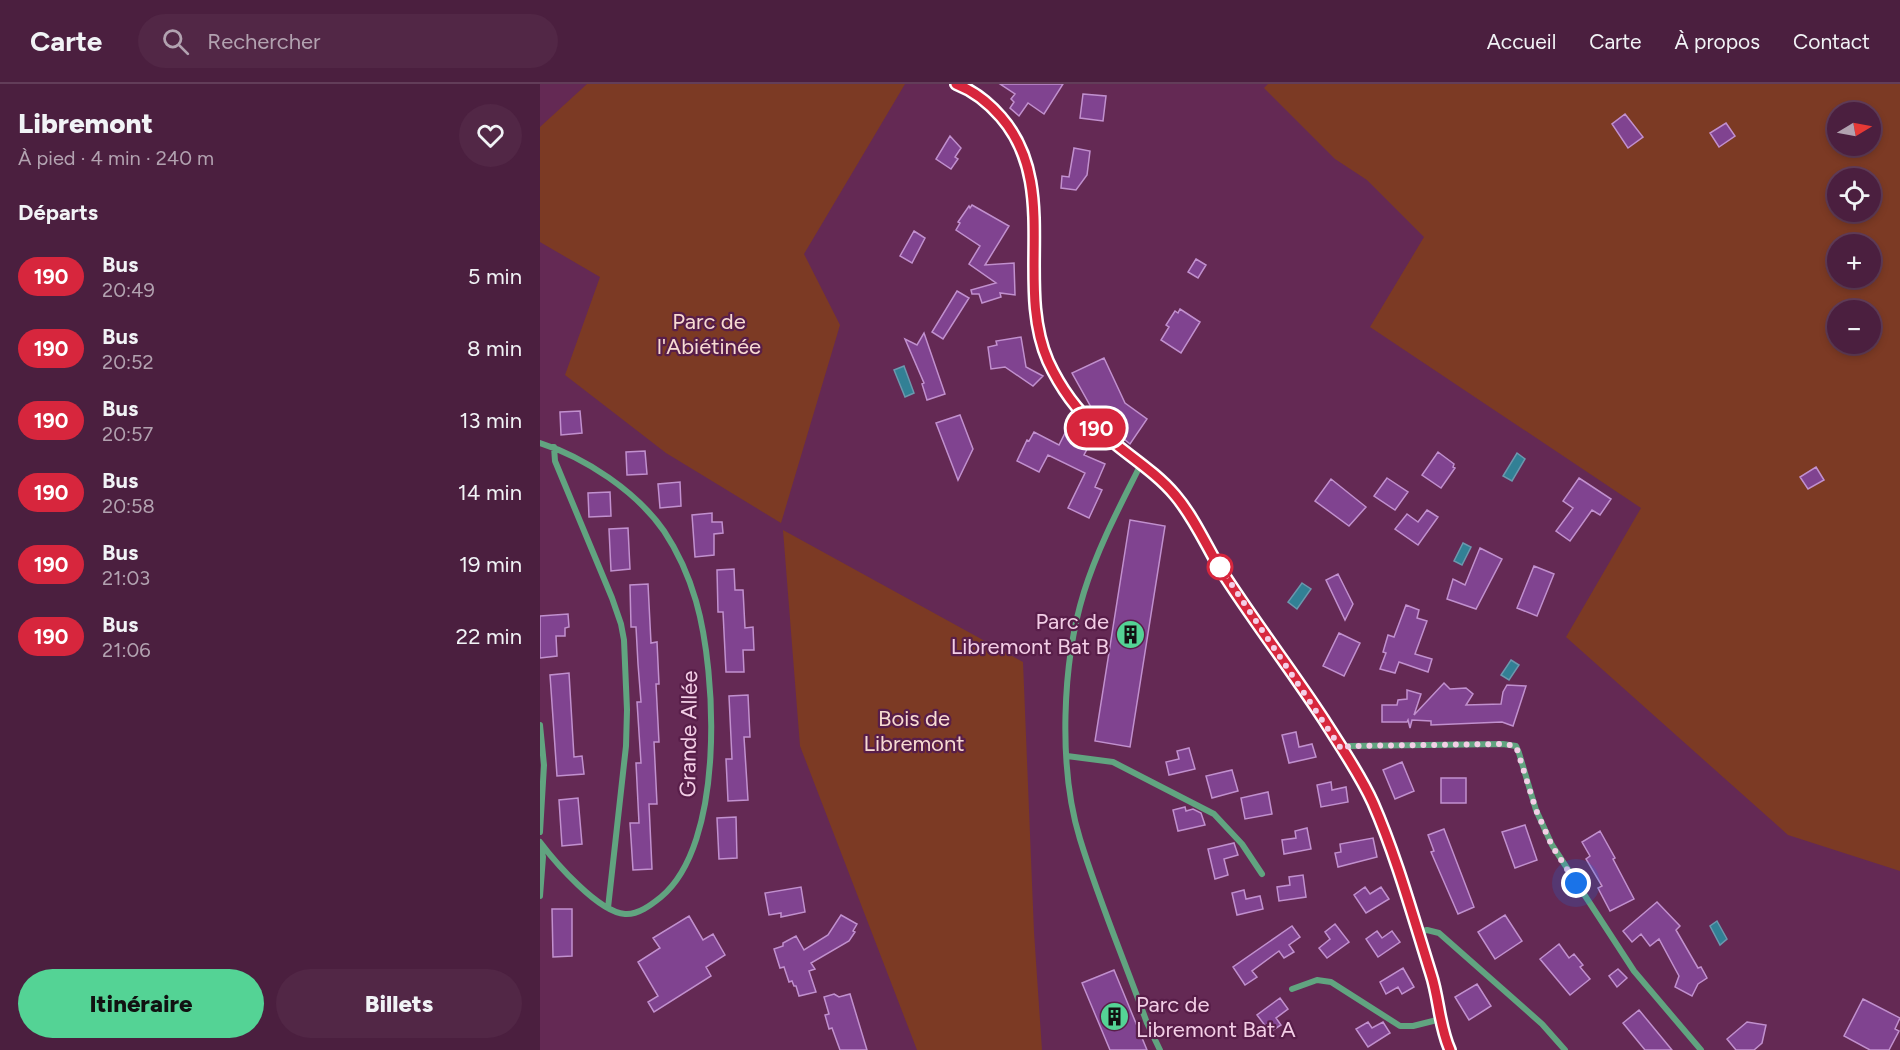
<!DOCTYPE html>
<html lang="fr">
<meta charset="utf-8">
<style>
:root{--surface:#4b1f3f;--page:#522746;--text:#f1f3f6;--muted:#b2a2b0;--line:#623d59;--accent:#54d395}
body{margin:0;font-family:Figtree,sans-serif;background:var(--page);color:var(--text);height:100vh;display:flex;flex-direction:column;font-size:22px;white-space:nowrap}
*{box-sizing:border-box;margin:0}
p{font-size:20px;color:var(--muted)}
.icon{flex:none;width:33px;height:33px;fill:none;stroke:currentColor;stroke-width:2;stroke-linecap:round;stroke-linejoin:round}
.map{position:relative;flex:1;overflow:hidden}
.details{display:flex;flex-direction:column;background:var(--surface);width:540px}
.details>*{flex:none}
.badge{padding:0 12px;border-radius:20px;font-size:21px;line-height:39px}
.needle{width:39px;rotate:80deg}
.buttons{position:absolute;left:1287px;top:18px;display:grid;gap:12px}
.buttons a{display:grid;place-items:center;width:54px;height:54px;border-radius:50%;background:var(--surface);box-shadow:0 3px 9px #0003,0 0 0 2px var(--line);font-size:30px}
.you{position:absolute;width:30px;height:30px;margin:-15px;border:4px solid #fff;border-radius:50%;background:#1a73e8;box-shadow:0 0 0 9px #1a73e833}
.map>.badge{position:absolute;translate:-50% -50%;box-shadow:0 0 0 3px #fff}
h2{padding:0 18px;font-size:22px;line-height:54px}
.round{display:grid;place-items:center;flex:none;width:63px;height:63px;border-radius:32px;background:var(--page)}
.head{display:flex;align-items:center;justify-content:space-between;height:102px;padding:0 18px}
h1{font-size:28px;font-weight:800;line-height:45px}
.action{display:flex;gap:12px;margin-top:auto;padding:12px 18px}
.action a{flex:1;height:69px;border-radius:36px;background:var(--accent);color:#111;font-size:24px;font-weight:800;line-height:69px;text-align:center}
.action a+a{background:var(--page);color:var(--text)}
ul{padding:0;list-style:none}
li{display:flex;align-items:center;gap:18px;height:72px;padding:0 18px}
li div{flex:1}
li b{display:block;font-size:22px}
li em{font-style:normal}
li .badge{min-width:66px;font-weight:700;text-align:center}
header{display:flex;align-items:center;gap:36px;box-sizing:border-box;height:84px;padding:0 30px;background:var(--surface);border-bottom:2px solid var(--line)}
header strong{font-size:28px}
nav{display:flex;gap:33px;margin-inline-start:auto;font-size:21px}
.search{width:420px;height:54px;background:var(--page);display:flex;align-items:center;gap:15px;box-sizing:border-box;padding:0 21px;border-radius:33px;color:var(--muted);font-size:22px}
main{display:flex;flex:1;min-height:0}
.map>svg:first-child{display:block}
.green{fill:#7c3a24;fill-rule:evenodd}
.water{fill:#328095;stroke:#6c97ad;stroke-width:1.5}
.building{fill:#804390;stroke:#c190ce;stroke-width:1.5}
.lines{fill:none;stroke-linecap:round;stroke-linejoin:round}
.minor{stroke:#61a480;stroke-width:6}
.tertiary{stroke:#61a480;stroke-width:10}
.line-casing{stroke:#fff;stroke-width:14}
.line{stroke:#d7263d;stroke-width:9}
.walk{stroke:#f3cee6;stroke-width:6;stroke-dasharray:0 10.8}
.stop-dot{fill:#fff;stroke:#d7263d;stroke-width:3}
.labels{text-anchor:middle;stroke-width:4.5;stroke-linejoin:round;paint-order:stroke}
.park-label{font-size:22px;fill:#f7dbd2;stroke:#581e49}
.poi-label{font-size:22px;fill:#f3cee6;stroke:#581e49;text-anchor:end}
.street-label{font-size:22px;fill:#f3cee6;stroke:#581e49}
</style>
<header>
<strong>Carte</strong>
<div class="search"><svg class="icon" aria-label="search" viewBox="0 0 24 24"><circle cx="10" cy="10" r="6"/><path d="M15 15l6 6"/></svg>Rechercher</div>
<nav><a>Accueil</a><a>Carte</a><a>À propos</a><a>Contact</a></nav>
</header>
<main>
<section class="details">
<div class="head"><div><h1>Libremont</h1><p>À pied · 4 min · 240 m</p></div><a class="round"><svg class="icon" aria-label="heart" viewBox="0 0 24 24"><path d="M12 20l-8-8c-3-5 5-10 8-4 3-6 11-1 8 4z"/></svg></a></div>
<h2>Départs</h2>
<ul>
<li><span class="badge" style="background:#d7263d;color:#fff">190</span><div><b>Bus</b><p>20:49</p></div><em>5 min</em></li>
<li><span class="badge" style="background:#d7263d;color:#fff">190</span><div><b>Bus</b><p>20:52</p></div><em>8 min</em></li>
<li><span class="badge" style="background:#d7263d;color:#fff">190</span><div><b>Bus</b><p>20:57</p></div><em>13 min</em></li>
<li><span class="badge" style="background:#d7263d;color:#fff">190</span><div><b>Bus</b><p>20:58</p></div><em>14 min</em></li>
<li><span class="badge" style="background:#d7263d;color:#fff">190</span><div><b>Bus</b><p>21:03</p></div><em>19 min</em></li>
<li><span class="badge" style="background:#d7263d;color:#fff">190</span><div><b>Bus</b><p>21:06</p></div><em>22 min</em></li>
</ul>
<div class="action"><a>Itinéraire</a><a>Billets</a></div>
</section>
<div class="map">
<svg width="1360" height="966" viewBox="0 0 1360 966">
<rect width="100%" height="100%" fill="#642954"/>
<path class="green" d="M47 0H365L264 170 300 241 241 439 126 369 25 291 60 193 0 158V43Z
M728 0H1360V787L1248 751 1026 553 1101 424 830 243 884 153 827 96 795 75 724 4ZM1298 28H1330V62H1298ZM1298 94H1330V128H1298ZM1298 160H1330V194H1298ZM1298 226H1330V260H1298Z
M243 446 483 578 494 848 502 966H377L260 662Z"/>
<path class="water" d="M364 282 374 309 365 313 354 286Z
M977 369 985 375 972 397 963 392Z
M923 459 931 463 922 481 914 477Z
M762 499 771 505 757 525 748 518Z
M971 576 979 581 969 596 961 591Z
M1177 837 1187 855 1180 861 1170 842Z"/>
<path class="building" d="M460 0H523L504 30 488 19 479 32 470 24 474 18 471 15 475 10Z
M543 10 566 12 563 37 540 34Z
M1085 30 1103 53 1088 64 1072 40Z
M1186 39 1195 52 1179 63 1170 49Z
M410 52 421 64 415 73 418 75 411 85 396 75Z
M534 64 550 67 547 91 536 106 521 104 522 92 529 93Z
M432 121 469 142 445 181 474 179 475 211 460 209 461 213 442 219 439 210H432L431 206 456 199 429 180 440 162 416 146 420 139 418 138 429 122 430 124Z
M374 147 385 154 372 179 360 172Z
M656 175 666 181 658 194 648 188Z
M417 207 429 214 403 255 392 248Z
M640 225 660 238 641 269 621 256 629 243 626 241 635 227 638 229Z
M384 249 405 310 387 316 382 300 384 299 365 255 377 261Z
M481 253 486 283 503 292 493 302 465 283 451 285 448 263 457 261 456 257Z
M564 274 585 319 607 335 590 360 556 332 532 289Z
M40 327 42 349 21 351 20 328Z
M420 331 433 365 418 396 396 339Z
M532 335 553 354 544 371 565 380 555 403 562 406 549 434 528 424 545 389 508 371 499 388 477 377 487 356 489 357 494 348 519 361Z
M105 367 107 390 87 391 86 368Z
M898 368 914 380 913 383 915 384 901 404 882 391Z
M1276 383 1284 396 1268 405 1260 393Z
M847 394 868 408 855 426 834 412Z
M1039 394 1071 415 1060 431 1052 426 1030 457 1016 447 1033 424 1023 417Z
M791 395 826 423 809 442 775 417Z
M140 398 141 422 120 424 118 400Z
M70 408 71 432 49 433 48 409Z
M887 426 898 433 878 461 855 445 867 430 878 438Z
M172 429V438H182L183 449 174 450V471L155 473 152 431Z
M590 436 625 442 590 663 555 657Z
M88 444 90 485 71 487 69 445Z
M940 464 962 475 936 525 907 515 913 495 925 501Z
M994 482 1014 490 997 532 977 524Z
M194 485 195 506H203L205 544 213 543 214 566H203L204 588H186L183 528H178L177 486Z
M798 490 813 520 805 536 786 496Z
M108 500 111 559 117 558 119 600H116L119 658H114L117 720H109L112 785 93 786 90 739H99L96 679H101L97 618H101L98 580 96 543H91L90 501Z
M866 521 879 526 877 534 887 537 875 570 892 575 888 588 859 578 855 589 840 585 846 569 843 568 848 551 854 553Z
M28 530 29 543 25 544V552H16L17 572 0 574V532Z
M799 549 820 559 804 592 783 582Z
M29 589 34 673 42 672 44 690 17 692 10 591Z
M904 599 910 605 926 604 933 610 926 621 961 620 963 608 967 601 986 602 973 642 962 638 891 641V637L872 636 870 644 868 636 867 638H842V621H857L858 616 867 615V606L881 610 874 631Z
M208 611 210 653H204L208 716 188 717 186 675H192L189 612Z
M756 648 759 663 772 660 776 673 749 679 742 651Z
M649 664 655 685 629 691 626 678 639 675 637 667Z
M862 678 874 707 855 715 843 686Z
M692 686 698 707 672 714 666 692Z
M901 694H926V719H901Z
M791 698 792 706 806 703 808 718 781 723 777 701Z
M728 708 732 730 705 735 701 714Z
M38 714 42 760 22 762 19 716Z
M645 723 646 727 653 725 661 729 665 741 638 747 633 726Z
M196 733 197 774 179 775 177 734Z
M985 741 997 776 975 784 962 748Z
M767 744 771 765 744 770 742 756 756 754 755 747Z
M904 745 934 823 918 830 891 768 894 767 888 751Z
M1060 747 1075 774 1073 775 1094 815 1070 827 1058 804 1062 802 1046 775 1050 772 1042 758Z
M833 754 837 773 798 783 795 769 801 768 800 760Z
M694 759 698 771 684 775 688 791 675 795 668 765Z
M763 791 766 813 739 817 737 803 750 801 749 793Z
M261 803 265 828 241 833V829L229 831 225 809Z
M825 803 830 810 841 803 849 815 826 829 814 811Z
M704 806 706 815 720 812 723 825 697 831 692 809Z
M1117 818 1140 842 1136 846 1158 884 1161 883 1167 894 1158 900 1152 912 1135 903 1139 892 1119 855 1110 862 1101 850 1092 858 1083 847Z
M12 825H32V872L13 873Z
M301 831 317 840 313 847 315 848 309 857 271 879 275 885 269 887 276 908 259 912 256 902H254L252 897 249 898 244 883 240 884 234 865 243 862V859L256 852 264 866 288 851Z
M965 831 982 857 955 875 938 848Z
M149 832 163 856 173 850 185 871 166 883 171 892 114 928 108 918 118 912 98 878 120 864 113 854Z
M795 840 809 858 787 874 779 864 790 855 785 848Z
M752 842 760 853 749 861 754 868 744 874 739 867 712 887 717 893 705 901 693 883Z
M837 847 842 854 852 847 860 858 838 873 826 855Z
M1019 860 1029 874 1034 870 1043 881 1040 883 1050 895 1030 911 1000 875Z
M863 884 874 903 862 910 858 903 846 910 840 898Z
M1078 885 1087 894 1077 903 1069 892Z
M574 886 607 966H570L542 899Z
M937 900 951 922 929 936 915 913Z
M294 910 299 913 310 910 327 966H300L292 944 289 945 285 931 289 930 284 913Z
M740 914 748 925 736 934 741 941 730 948 717 931Z
M1323 915 1360 934 1355 945 1359 947 1349 966H1330L1304 952Z
M1099 926 1132 966H1105L1083 939Z
M828 938 832 944 843 938 850 949 828 963 816 945Z
M1207 938 1226 941 1222 959 1214 966H1196L1187 955Z"/>
<g class="lines">
<path class="minor" d="M0 359C45 373 97 408 124 447 138 468 149 493 156 517 177 590 185 760 121 813 111 821 98 831 85 830 58 828 15 778 0 758
M14 363 15 377 72 514 81 540 84 556 87 626 86 662 68 824
M601 380C580 422 558 463 544 508 522 579 518 684 540 755 559 817 585 878 607 939L620 966
M0 641 4 681 0 748
M803 666 809 662 963 660 976 662 979 669 996 726 1012 761 1094 887 1161 966
M527 672 573 678 674 730 702 760 722 790
M0 760 3 773 0 812
M878 848 887 846 899 849 1002 940 1025 966
M752 905 777 896 791 898 860 942H873L901 935"/>
<path class="tertiary" d="M416 0C436 8 451 20 464 37 519 104 477 197 506 272 523 316 557 345 593 373 607 385 623 396 635 411 654 434 666 462 683 487 716 537 751 586 784 636 801 663 820 690 832 719 857 774 873 833 891 890 899 914 899 942 910 966"/>
</g>
<g class="lines">
<defs>
<path id="line" d="M416 0C434 7 448 18 461 33 521 102 474 199 508 277 520 303 536 326 558 345 582 368 613 385 635 411 653 432 665 459 679 483 712 535 750 584 784 636 801 663 820 690 833 719 857 774 873 833 891 890 899 914 899 942 910 966"/>
</defs>
<use href="#line" class="line-casing"/>
<use href="#line" class="line"/>
<path class="walk" d="M680 483 802 666 809 662 963 660 976 662 996 726 1012 762 1036 799"/>
</g>
<defs>
<symbol id="building-disc" viewBox="-11 -11 22 22"><circle r="9.5" fill="#54d395" stroke="#581e49"/><path d="M-4-6H4V6H1V3H-1V6H-4ZM-2.5-4.3h1.7v1.8h-1.7ZM.8-4.3h1.7v1.8H.8ZM-2.5-1h1.7V.8h-1.7ZM.8-1h1.7V.8H.8Z" fill="#111"/></symbol>
</defs>
<g fill-rule="evenodd">
<use href="#building-disc" x="574" y="534" width="33" height="33"/>
<use href="#building-disc" x="558" y="916" width="33" height="33"/>
</g>
<circle class="stop-dot" cx="680" cy="483" r="12"/>
<g class="labels">
<g class="park-label">
<text x="169" y="245">Parc de<tspan x="169" dy="25">l'Abiétinée</tspan></text>
<text x="374" y="642">Bois de<tspan x="374" dy="25">Libremont</tspan></text>
</g>
<g class="poi-label">
<text x="569" y="545">Parc de<tspan x="569" dy="25">Libremont Bat B</tspan></text>
<text x="596" y="928" text-anchor="start">Parc de<tspan x="596" dy="25">Libremont Bat A</tspan></text>
</g>
<g class="street-label">
<text transform="translate(148 650) rotate(-89)" y="8">Grande Allée</text>
</g>
</g>
</svg>
<div class="buttons">
<a><svg class="needle" viewBox="-14 -14 28 28"><path d="M0-13l5 13h-10z" fill="#e53935"/><path d="M0 13l5-13h-10z" fill="#b2a2b0"/></svg></a>
<a><svg class="icon" aria-label="locate" viewBox="0 0 24 24"><circle cx="12" cy="12" r="6"/><path d="M12 2v4M12 18v4M2 12h4M18 12h4"/></svg></a>
<a>+</a>
<a>−</a>
</div>
<div class="you" style="left:1036px;top:799px"></div>
<b class="badge" style="left:556px;top:344px;background:#d7263d;color:#fff">190</b>
</div>
</main>
